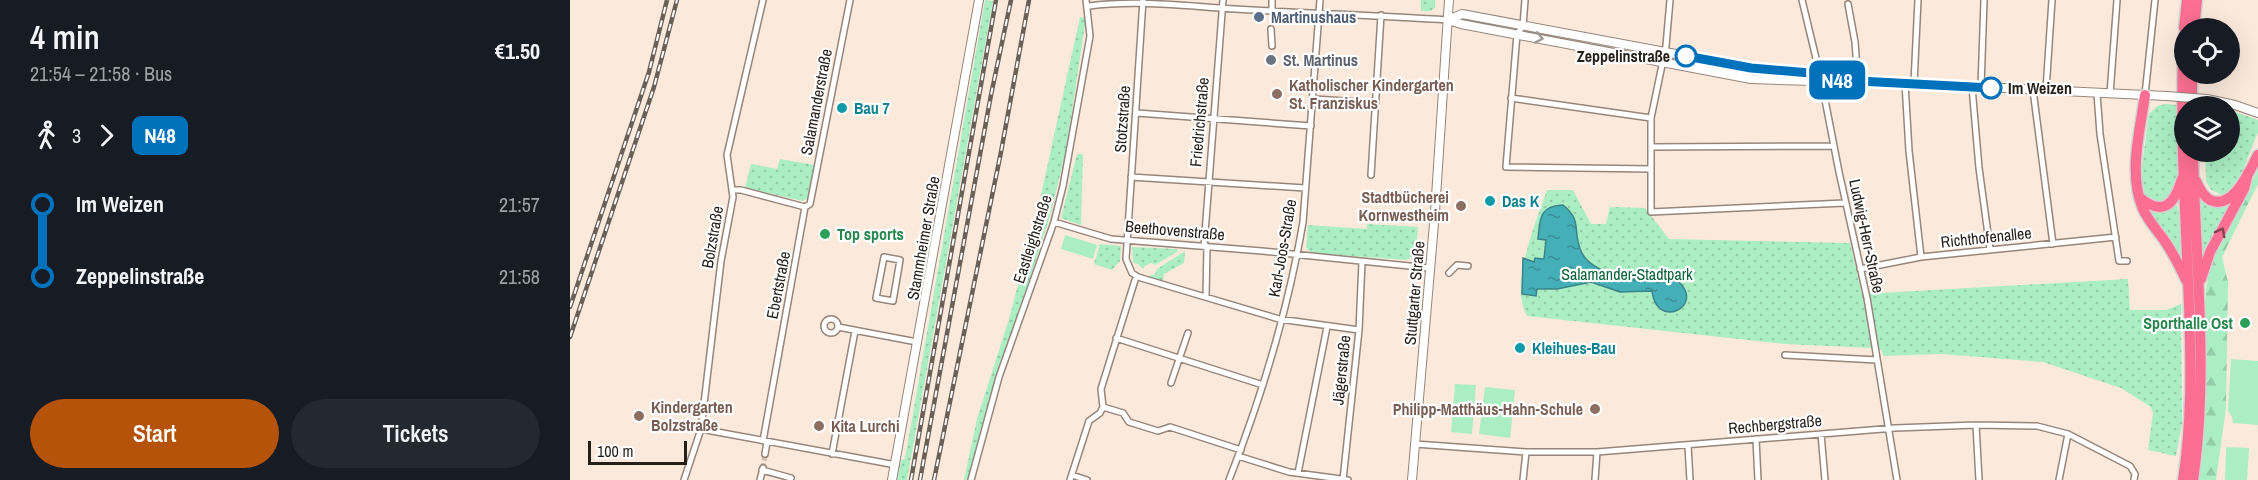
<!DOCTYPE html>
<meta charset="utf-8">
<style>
:root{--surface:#171b24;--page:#242831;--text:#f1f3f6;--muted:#9ea1a6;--accent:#b45309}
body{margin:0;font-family:"Archivo Narrow",sans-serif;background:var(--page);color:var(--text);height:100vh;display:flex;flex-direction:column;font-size:22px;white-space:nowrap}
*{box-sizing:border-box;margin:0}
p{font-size:20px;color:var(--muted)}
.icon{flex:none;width:33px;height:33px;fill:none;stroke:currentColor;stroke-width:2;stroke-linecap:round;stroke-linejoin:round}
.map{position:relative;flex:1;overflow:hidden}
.side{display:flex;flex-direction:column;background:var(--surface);width:570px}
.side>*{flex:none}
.badge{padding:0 12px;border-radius:9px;font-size:21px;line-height:39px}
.buttons{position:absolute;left:1604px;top:18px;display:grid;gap:12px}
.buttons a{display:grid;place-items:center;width:66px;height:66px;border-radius:50%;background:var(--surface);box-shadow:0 6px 24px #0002;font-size:30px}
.scale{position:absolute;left:18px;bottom:15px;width:99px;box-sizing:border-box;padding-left:6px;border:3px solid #251f1a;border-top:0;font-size:16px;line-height:21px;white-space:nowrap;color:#251f1a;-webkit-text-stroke:4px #fff;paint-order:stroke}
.map>.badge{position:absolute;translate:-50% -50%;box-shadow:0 0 0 3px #fff}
.legs{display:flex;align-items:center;gap:9px;height:66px;padding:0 30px;font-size:20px}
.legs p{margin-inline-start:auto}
.overview{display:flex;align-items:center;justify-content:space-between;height:102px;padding:0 30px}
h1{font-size:33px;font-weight:600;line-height:45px}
.button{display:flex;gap:12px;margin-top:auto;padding:12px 30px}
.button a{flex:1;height:69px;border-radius:36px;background:var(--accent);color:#fff;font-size:24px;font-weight:600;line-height:69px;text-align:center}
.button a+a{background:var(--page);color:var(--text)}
ul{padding:0 30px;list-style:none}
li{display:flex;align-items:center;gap:21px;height:72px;font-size:22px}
li i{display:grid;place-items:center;width:9px;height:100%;margin:0 8px;background:currentColor}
li i::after{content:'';width:15px;height:15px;margin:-8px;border:4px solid;border-radius:50%;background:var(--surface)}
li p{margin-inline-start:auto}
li:first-child i{background:linear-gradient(#0000 50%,currentColor 0)}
li:last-child i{background:linear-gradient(currentColor 50%,#0000 0)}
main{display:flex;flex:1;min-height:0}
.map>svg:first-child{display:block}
.grass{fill:url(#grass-dots)}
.forest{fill:url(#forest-firs)}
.garden{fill:#abeec4}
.water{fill:url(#water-ripples);stroke:#3b8488;stroke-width:1.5}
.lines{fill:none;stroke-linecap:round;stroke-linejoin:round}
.street-tunnel{stroke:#d0c1b5;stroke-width:5;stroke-dasharray:5 2.5;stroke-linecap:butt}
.street-casing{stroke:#96867a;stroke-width:8}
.secondary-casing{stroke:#96867a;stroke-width:10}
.highway-casing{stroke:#d3d2d1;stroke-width:13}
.street{stroke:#fff;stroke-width:5}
.secondary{stroke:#fff;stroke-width:8}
.highway{stroke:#fc6f92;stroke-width:10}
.rail-casing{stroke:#696058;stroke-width:4.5}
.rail{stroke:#fff;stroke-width:2;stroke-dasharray:7;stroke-linecap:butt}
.secondary-bridge-casing{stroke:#96867a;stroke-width:10;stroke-linecap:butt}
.secondary-bridge{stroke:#fff;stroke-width:8}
.oneway{stroke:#9d9a98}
.oneway2{stroke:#864350}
.line-1-casing{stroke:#fff;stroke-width:14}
.line-1{stroke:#0072bc;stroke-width:9}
.service-dot{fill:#5c6f8a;stroke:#fff;stroke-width:2}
.stop-1-dot{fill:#fff;stroke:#0072bc;stroke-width:3}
.worship-dot{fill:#6b7280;stroke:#fff;stroke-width:2}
.education-dot{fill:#8d6e63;stroke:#fff;stroke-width:2}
.culture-dot{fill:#0f9aa8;stroke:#fff;stroke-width:2}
.leisure-dot{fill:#2e9e5b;stroke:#fff;stroke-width:2}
.labels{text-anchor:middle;stroke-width:4.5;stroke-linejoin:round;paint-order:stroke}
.service-label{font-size:16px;font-weight:bold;fill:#4e5e75;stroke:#fff;text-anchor:start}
.stop-label{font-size:16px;font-weight:bold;fill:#251f1a;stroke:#fff;text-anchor:end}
.worship-label{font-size:16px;font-weight:bold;fill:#5b616d;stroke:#fff;text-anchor:start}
.education-label{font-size:16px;font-weight:bold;fill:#785e54;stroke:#fff;text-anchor:start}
.street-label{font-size:16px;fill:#251f1a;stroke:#fff}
.culture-label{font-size:16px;font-weight:bold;fill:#0d838f;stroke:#fff;text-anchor:start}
.leisure-label{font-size:16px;font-weight:bold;fill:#27864d;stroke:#fff;text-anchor:start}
.park-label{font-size:16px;fill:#0b633b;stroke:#fff}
</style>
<main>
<section class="side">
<div class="overview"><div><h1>4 min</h1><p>21:54 – 21:58 · Bus</p></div><b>€1.50</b></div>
<div class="legs"><svg class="icon" aria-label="walk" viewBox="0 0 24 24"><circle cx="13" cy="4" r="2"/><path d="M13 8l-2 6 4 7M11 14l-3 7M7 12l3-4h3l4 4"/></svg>3<svg class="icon" aria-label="forward" viewBox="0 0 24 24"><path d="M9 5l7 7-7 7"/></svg><b class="badge" style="background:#0072bc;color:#fff">N48</b></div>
<ul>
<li><i style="color:#0072bc"></i><b>Im Weizen</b><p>21:57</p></li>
<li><i style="color:#0072bc"></i><b>Zeppelinstraße</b><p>21:58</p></li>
</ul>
<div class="button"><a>Start</a><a>Tickets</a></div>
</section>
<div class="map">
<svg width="1688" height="480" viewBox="0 0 1688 480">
<defs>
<pattern id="grass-dots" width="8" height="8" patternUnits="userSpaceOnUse" patternTransform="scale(1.5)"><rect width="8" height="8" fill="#abeec4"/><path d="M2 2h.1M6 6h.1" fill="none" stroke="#93cca8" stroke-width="1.8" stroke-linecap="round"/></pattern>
<pattern id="forest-firs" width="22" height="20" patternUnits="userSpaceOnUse" patternTransform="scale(1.5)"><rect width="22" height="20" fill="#abeec4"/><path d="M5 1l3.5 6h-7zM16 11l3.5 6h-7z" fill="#93cca8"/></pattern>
<pattern id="water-ripples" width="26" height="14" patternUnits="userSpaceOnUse" patternTransform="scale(1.5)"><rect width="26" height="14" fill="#44afb7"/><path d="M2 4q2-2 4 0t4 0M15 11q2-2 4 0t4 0" fill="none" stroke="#398e94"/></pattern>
</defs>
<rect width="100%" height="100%" fill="#fbeadc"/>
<path class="grass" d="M415 0 423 1 337 480H327L331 460 335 459Z
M851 0H865V8L860 11H851Z
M510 17 516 18 496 151 480 216 442 334 399 480H394L407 419 439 319 467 213Z
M1596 104 1607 105V177L1605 191 1595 202C1579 202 1577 202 1569 188L1579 114 1587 106Z
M1659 110 1688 120V132L1669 180 1658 193 1652 195 1641 190 1636 181 1635 152H1659Z
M507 154H513L511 225 491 218Z
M210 159 245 165 238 198 233 201 175 188 181 164 207 169Z
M977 190H1003L1021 224H1036L1040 207 1075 208 1099 239 1280 243 1292 294 1558 279 1560 310H1596L1611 304 1612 423 1606 456 1578 450 1583 413 1581 407 1551 388 1473 362 1371 354 1313 356 1312 350 1301 348 1215 344 957 316C939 285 966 222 977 190Z
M1629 198C1641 208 1647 209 1662 204L1633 258Z
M1607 205 1611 221 1613 266 1574 208C1588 214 1595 213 1607 205Z
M797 224 848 227 847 240H851C849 250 846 256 836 260L741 253 736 247 738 225 797 229Z
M530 244 551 246 550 261 542 270 524 264Z
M562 247 608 249 607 252 585 265 581 263 575 266 573 269 568 264 563 263Z
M615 251 614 263 594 274 593 281 576 277 585 274 587 269Z"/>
<path class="forest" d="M1688 170V184L1652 257 1658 282 1656 408 1646 480H1627L1633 394 1636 290 1641 259Z"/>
<path class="garden" d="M495 235 527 245 523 259 491 249Z
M1661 359 1688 361V425L1663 423 1662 417 1658 411Z
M885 384 906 385 902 434 881 432Z
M915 387 945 390 940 438 909 434Z
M1656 447 1679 448 1677 480H1655Z"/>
<path class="water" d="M993 205C1013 221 1002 231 1011 251 1021 275 1064 279 1086 282 1094 283 1100 279 1109 282 1135 307 1086 330 1082 291L1050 292 1021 282 987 289H967L966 296 952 294 953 258 964 262 965 258 974 259 976 240 968 239C970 219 969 206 993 205Z"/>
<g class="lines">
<path class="street-tunnel" d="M193 468 195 454"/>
<defs>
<path id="street" d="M573 0 556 259 562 273 568 277 709 319 789 330
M955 0 953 26 947 34 936 167 1081 169
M1100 0 1096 46 1081 118V212L1275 203
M1232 0 1251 79 1269 172 1297 298 1327 480
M1278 4 1285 42 1288 81
M519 6C562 0 606 5 650 8 726 13 802 15 878 20
M702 10V0
M701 29 702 46
M1335 83 1339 151 1351 257
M1344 83 1348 0
M1402 87 1409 168 1420 249
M1411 87 1414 0
M1463 90 1483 244
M1476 90 1482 0
M1527 93 1530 134 1549 261H1557
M1540 94 1547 0
M1575 95 1585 0
M941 98 1081 118
M744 99 806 103
M567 113 741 126
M1081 147 1264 146
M801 175 811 15
M561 177 735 188
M163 190H171L235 207
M235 207 240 204 280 0
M484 222 541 239 692 251 859 268
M634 246 653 0
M314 257 330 260 323 301 306 298Z
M1290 269 1351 257 1546 237
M879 273 887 265 898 266
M636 297 637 246
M254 326a7 7 0 1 1 14 0a7 7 0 1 1-14 0Z
M268 327 347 342
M546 338 693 385
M1215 355 1307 360
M601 383 618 333
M533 407 553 413 559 422 588 431 600 427 671 450
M1406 425 1409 480
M131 429 326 465
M1251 434 1255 480
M1186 439 1188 480
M193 441 235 207
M845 444 956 452H1027L1325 428 1406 425 1467 426 1498 434 1560 466 1565 474 1564 480
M1118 446 1120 480
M195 454 197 442
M262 454 285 331
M668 456 719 472 778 480
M192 470 221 478
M728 473 757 327
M502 475 517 480
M114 480 131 429 151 261 163 197 157 155 193 0
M190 480 193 468
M401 480 429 377 484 222 493 186 520 36 516 0
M500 480 519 421 530 413 533 407 531 389 565 280
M659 480C692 396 718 310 733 222L750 0
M773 480 789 330 792 262
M953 480 956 452
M1025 480 1027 452
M1489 480 1498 434"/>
<path id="secondary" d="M878 20 891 24 1181 79 1242 81 1251 79 1270 80 1596 96
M878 20 892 14 1181 68 1240 73 1251 79
M1637 99 1665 105 1688 113
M322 480 409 0
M842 480 865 212 879 0"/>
<path id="highway" d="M1614 28 1617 0
M1624 28 1627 0
M1622 74V106
M1575 95C1570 131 1558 174 1573 209 1578 221 1589 232 1596 243 1604 255 1610 267 1616 280
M1623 152C1625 260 1639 371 1623 480
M1626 181C1629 188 1633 196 1640 200 1663 211 1680 170 1688 155
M1569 197C1593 217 1604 205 1612 179
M1631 279 1640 252 1674 189 1678 173
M1613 480C1622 423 1621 363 1619 306 1616 216 1609 125 1614 35"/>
</defs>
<use href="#street" class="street-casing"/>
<use href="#secondary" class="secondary-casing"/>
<use href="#highway" class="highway-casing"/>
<use href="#street" class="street"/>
<use href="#secondary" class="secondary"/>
<use href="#highway" class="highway"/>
<defs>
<path id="rail" d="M0 307 79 72 97 0
M0 337 84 87 107 0
M341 480 426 0
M350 480 421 95 441 0
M364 480 431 152 459 0"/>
</defs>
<use href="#rail" class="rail-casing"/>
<use href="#rail" class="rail"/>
<defs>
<path id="secondary-bridge" d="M1596 96 1637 99"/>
</defs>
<use href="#secondary-bridge" class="secondary-bridge-casing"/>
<use href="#secondary-bridge" class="secondary-bridge"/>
</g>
<defs><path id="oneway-chevron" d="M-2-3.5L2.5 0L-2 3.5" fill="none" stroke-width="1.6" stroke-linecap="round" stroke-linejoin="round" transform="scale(1.5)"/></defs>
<use class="oneway" href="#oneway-chevron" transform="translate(969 38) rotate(11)"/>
<use class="oneway2" href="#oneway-chevron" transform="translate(1651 232) rotate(-62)"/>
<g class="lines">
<defs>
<path id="line-1" d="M1116 56 1181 68 1240 73 1251 79 1421 88"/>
</defs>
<use href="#line-1" class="line-1-casing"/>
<use href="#line-1" class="line-1"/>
</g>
<circle class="service-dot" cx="689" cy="17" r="6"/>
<g class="stop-1-dot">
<circle cx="1116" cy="56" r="10"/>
<circle cx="1421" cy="88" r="10"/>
</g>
<circle class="worship-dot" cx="701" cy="60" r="6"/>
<g class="education-dot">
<circle cx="707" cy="94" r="6"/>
<circle cx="891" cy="206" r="6"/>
<circle cx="1025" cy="409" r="6"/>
<circle cx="69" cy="416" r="6"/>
<circle cx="249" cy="426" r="6"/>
</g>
<g class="culture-dot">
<circle cx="272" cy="108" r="6"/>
<circle cx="920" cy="201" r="6"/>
<circle cx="950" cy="348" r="6"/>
</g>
<g class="leisure-dot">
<circle cx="255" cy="234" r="6"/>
<circle cx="1675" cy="323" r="6"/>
</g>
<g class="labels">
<g class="service-label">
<text x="701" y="23">Martinushaus</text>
</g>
<g class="stop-label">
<text x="1100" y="62">Zeppelinstraße</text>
<text x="1438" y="94" text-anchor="start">Im Weizen</text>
</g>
<g class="worship-label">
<text x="713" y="66">St. Martinus</text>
</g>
<g class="education-label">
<text x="719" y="91">Katholischer Kindergarten<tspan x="719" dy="18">St. Franziskus</tspan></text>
<text x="879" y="203" text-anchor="end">Stadtbücherei<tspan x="879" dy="18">Kornwestheim</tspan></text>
<text x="81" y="413">Kindergarten<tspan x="81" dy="18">Bolzstraße</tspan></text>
<text x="1013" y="415" text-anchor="end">Philipp-Matthäus-Hahn-Schule</text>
<text x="261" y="432">Kita Lurchi</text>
</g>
<g class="street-label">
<text transform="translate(246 102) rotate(-79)" y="6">Salamanderstraße</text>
<text transform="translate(552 119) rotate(-86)" y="6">Stotzstraße</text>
<text transform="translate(629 122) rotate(-85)" y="6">Friedrichstraße</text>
<text transform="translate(605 230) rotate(5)" y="6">Beethovenstraße</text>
<text transform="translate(1297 236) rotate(78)" y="6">Ludwig-Herr-Straße</text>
<text transform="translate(142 237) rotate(-80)" y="6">Bolzstraße</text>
<text transform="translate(1416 237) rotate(-6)" y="6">Richthofenallee</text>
<text transform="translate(353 238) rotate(-80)" y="6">Stammheimer Straße</text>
<text transform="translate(462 239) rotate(-72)" y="6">Eastleighstraße</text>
<text transform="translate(712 248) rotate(-80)" y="6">Karl-Joos-Straße</text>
<text transform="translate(208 285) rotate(-79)" y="6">Ebertstraße</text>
<text transform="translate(844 293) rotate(-85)" y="6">Stuttgarter Straße</text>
<text transform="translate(771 370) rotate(-84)" y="6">Jägerstraße</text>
<text transform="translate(1205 424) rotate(-5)" y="6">Rechbergstraße</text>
</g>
<g class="culture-label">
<text x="284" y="114">Bau 7</text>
<text x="932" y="207">Das K</text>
<text x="962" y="354">Kleihues-Bau</text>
</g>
<g class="leisure-label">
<text x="267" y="240">Top sports</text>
<text x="1663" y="329" text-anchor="end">Sporthalle Ost</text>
</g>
<g class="park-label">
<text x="1057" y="280">Salamander-Stadtpark</text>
</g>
</g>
</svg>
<div class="buttons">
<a><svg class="icon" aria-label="locate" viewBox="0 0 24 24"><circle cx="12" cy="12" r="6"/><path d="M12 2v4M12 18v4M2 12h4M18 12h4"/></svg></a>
<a><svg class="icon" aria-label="layers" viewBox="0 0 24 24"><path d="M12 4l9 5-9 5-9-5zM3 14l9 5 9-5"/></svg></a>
</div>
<div class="scale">100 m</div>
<b class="badge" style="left:1267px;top:80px;background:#0072bc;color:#fff">N48</b>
</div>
</main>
